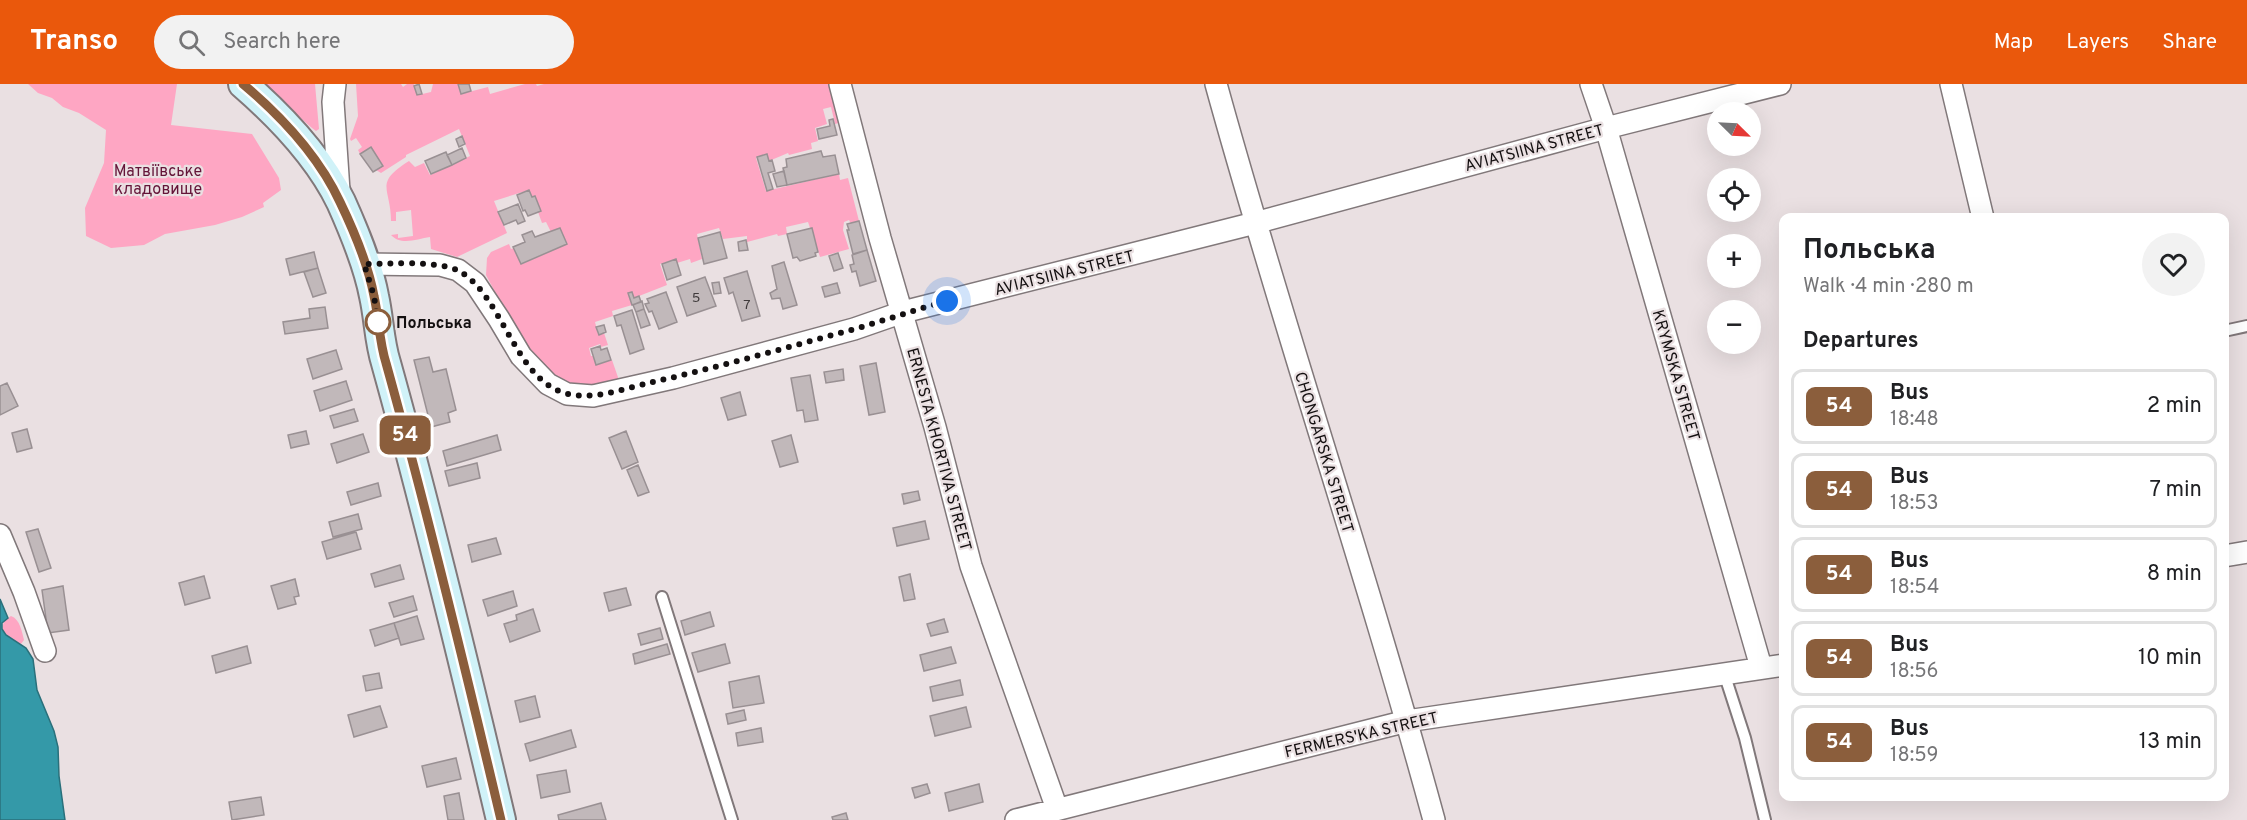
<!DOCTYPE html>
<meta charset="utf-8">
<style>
:root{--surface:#fff;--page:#f2f2f2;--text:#202124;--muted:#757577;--line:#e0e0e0;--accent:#ea580c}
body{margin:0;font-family:Overpass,sans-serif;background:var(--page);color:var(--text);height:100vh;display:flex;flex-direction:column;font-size:22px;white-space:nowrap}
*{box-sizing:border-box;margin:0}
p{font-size:20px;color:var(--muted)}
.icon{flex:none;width:33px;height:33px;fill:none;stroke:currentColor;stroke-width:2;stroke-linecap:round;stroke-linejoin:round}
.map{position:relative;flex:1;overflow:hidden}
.details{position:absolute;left:1779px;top:129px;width:450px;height:588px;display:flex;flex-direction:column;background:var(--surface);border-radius:12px;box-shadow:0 6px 24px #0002}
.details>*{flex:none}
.badge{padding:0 12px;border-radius:9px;font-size:21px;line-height:39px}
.needle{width:39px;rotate:114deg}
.buttons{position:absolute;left:1707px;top:18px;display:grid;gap:12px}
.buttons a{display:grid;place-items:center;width:54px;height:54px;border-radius:50%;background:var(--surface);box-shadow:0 6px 24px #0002;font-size:30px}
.you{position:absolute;width:30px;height:30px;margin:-15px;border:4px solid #fff;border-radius:50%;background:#1a73e8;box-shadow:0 0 0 9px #1a73e833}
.map>.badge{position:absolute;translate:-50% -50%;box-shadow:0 0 0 3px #fff}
h2{padding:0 24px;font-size:22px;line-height:54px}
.round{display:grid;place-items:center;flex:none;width:63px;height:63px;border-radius:32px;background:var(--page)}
.summary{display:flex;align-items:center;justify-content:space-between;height:102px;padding:0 24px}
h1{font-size:28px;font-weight:700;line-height:45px}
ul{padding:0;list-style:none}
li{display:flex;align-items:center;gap:18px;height:75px;margin:0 12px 9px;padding:0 12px;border:3px solid var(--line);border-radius:12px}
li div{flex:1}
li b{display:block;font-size:22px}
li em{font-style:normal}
li .badge{min-width:66px;font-weight:700;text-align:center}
header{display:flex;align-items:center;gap:36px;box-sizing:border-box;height:84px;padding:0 30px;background:var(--accent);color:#fff}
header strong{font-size:28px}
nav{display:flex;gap:33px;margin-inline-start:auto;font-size:21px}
.search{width:420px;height:54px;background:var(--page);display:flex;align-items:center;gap:15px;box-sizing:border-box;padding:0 21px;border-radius:33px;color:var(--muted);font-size:22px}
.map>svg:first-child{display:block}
.green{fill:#fea6c3}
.water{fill:#3499a8;stroke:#2a707b;stroke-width:1.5}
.building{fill:#c1b8ba;stroke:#999093;stroke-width:1.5}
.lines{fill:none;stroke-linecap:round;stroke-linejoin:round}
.lane-casing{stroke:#81787a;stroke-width:14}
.street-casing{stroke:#81787a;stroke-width:24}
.secondary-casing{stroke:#81787a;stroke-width:32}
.lane{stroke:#fff;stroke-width:10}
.street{stroke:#fff;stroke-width:21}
.secondary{stroke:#d0f2f8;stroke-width:28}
.line-casing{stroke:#fff;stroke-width:14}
.line{stroke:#8b5e3c;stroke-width:9}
.walk{stroke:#141011;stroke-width:6;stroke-dasharray:0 10.8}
.stop-dot{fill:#fff;stroke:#8b5e3c;stroke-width:3}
.labels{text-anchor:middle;stroke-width:4.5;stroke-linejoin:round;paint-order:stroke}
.number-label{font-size:14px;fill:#3f3a3b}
.street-label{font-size:16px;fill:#141011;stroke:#eae0e2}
.park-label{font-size:16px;fill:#641438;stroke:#eae0e2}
.stop-label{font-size:16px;font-weight:bold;fill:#141011;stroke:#eae0e2;text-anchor:start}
</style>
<header>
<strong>Transo</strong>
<div class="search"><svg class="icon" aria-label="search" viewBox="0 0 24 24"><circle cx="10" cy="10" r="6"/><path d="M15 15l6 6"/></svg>Search here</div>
<nav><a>Map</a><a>Layers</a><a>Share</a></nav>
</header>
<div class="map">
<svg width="2247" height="736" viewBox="0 0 2247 736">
<rect width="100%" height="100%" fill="#eae0e2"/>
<path class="green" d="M28 0H177L171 41 252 50 279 94 281 106 263 119 264 123 242 133 215 141 165 150 144 161 111 164 86 152 85 124 104 79 106 46 79 29 63 23 52 14 38 9Z
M267 0H315L319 45 316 47 312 44 268 6Z
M356 0H401L403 3 407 0H414L418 11 431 8 433 0H458L461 10 488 3 490 10 525 0H536L537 2 544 0H830L842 38 835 40 831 23 823 25 827 40 815 44 818 57 811 59 812 65 789 71 788 69 769 77 767 70 756 74 766 107 839 90 840 96 848 94 859 137 851 140 849 136 844 138 843 146 849 165 820 173 808 138 786 143 787 150 778 152 777 150 747 158V152L723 155 719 144 697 150 702 175 691 179 690 175 677 179 676 175 660 180 667 201 634 214 632 208 628 209 632 221 612 227 613 232 595 238 598 250 604 249 608 261 601 263 600 260 589 264 591 272H593L596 281 612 276 620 299 598 304 564 300 532 278 486 191 487 174 491 168 509 160 511 165 514 164 522 180 567 160 551 148 546 138 542 139 538 128 540 127 535 112 532 113 529 106 494 117 507 149 457 173 431 165 430 153C417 155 401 162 391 151L398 150V154L413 152 411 126 396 128V137H391C391 103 373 100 409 77L415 83 424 79 430 91 470 72 459 45 406 71V73L381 89 376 86 371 63 360 70 358 66 362 63 356 54 351 57 350 55 358 32Z
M11 532C20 535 22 548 24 556L21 560 9 554 2 545 4 537Z"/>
<path class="water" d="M0 515 8 534 2 539V545L6 551 26 564 33 575 37 606 54 647 58 663 59 692 65 736H0Z"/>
<path class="building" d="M419 0 422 10 417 11 414 2Z
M458 0H469L471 7 461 10Z
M833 35 837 51 819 55 817 45 830 42 829 36Z
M462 52 465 60 459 63 456 55Z
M371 63 383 82 373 88 360 70Z
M462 64 466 74 452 81 447 71Z
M821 67 823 73 835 71 839 90 787 101 783 84 787 83 786 75Z
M446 68 452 81 431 90 425 77Z
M767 70 769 77 772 76 775 87 768 89 773 105 767 107 757 73Z
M784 87 787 101 777 103 773 90Z
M529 106 532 113 535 112 541 127 528 132 525 126 523 127 517 111Z
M518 120 525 137 518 140 516 136 504 141 498 128Z
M859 137 867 166 853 170 847 146H849L847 140Z
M560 144 567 160 521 180 513 163 525 158 522 151 532 147 535 153Z
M812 144 818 168 815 169 816 172 800 177 797 173 793 174 787 150Z
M720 148 727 174 704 180 698 154Z
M746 156 748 166 739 167 738 158Z
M867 166 876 197 860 202 856 187 852 188 850 181 854 180 852 171Z
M314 168 318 184 290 191 286 175Z
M838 169 843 184 834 187 829 172Z
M676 175 681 191 667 196 662 180Z
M784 178 797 221 783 225 780 214 772 215 770 209 777 205 772 182Z
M318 184 326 209 313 213 304 188Z
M747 187 760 232 742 237 733 208 729 210 724 194Z
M705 193 716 222 687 232 677 203Z
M719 198 721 209 714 210 712 199Z
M837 199 840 209 825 213 822 203Z
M632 208 634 214 639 212 641 218 632 221 628 209Z
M666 208 677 238 659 245 652 227 649 228 645 220 649 219 647 215Z
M642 217 644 225 636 228 633 221Z
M325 223 328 244 285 250 283 238 310 234 309 225Z
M644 225 650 241 641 244 636 228Z
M632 226 644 265 630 270 621 241 617 242 614 232Z
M604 241 606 248 599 251 596 243Z
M600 262 601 266 607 264 611 276 596 281 591 265Z
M336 266 342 285 313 295 307 275Z
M429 273 433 288 446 285 456 326 448 329 450 338 431 343 414 276Z
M876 279 885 328 869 331 860 282Z
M843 285 844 296 826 299 824 288Z
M810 291 818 336 805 338 803 326 797 327 791 294Z
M346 297 352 316 320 327 314 307Z
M7 299 18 322 0 331V302Z
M740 308 746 331 728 336 721 314Z
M354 325 358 337 334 344 330 332Z
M27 345 32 364 17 368 12 349Z
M306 347 309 360 291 364 288 351Z
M626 347 638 378 622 385 609 354Z
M363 350 369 368 337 379 331 360Z
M497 351 501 366 447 382 443 367Z
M791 351 798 378 780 383 772 357Z
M477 379 480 394 449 402 445 387Z
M638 381 649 408 638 412 627 386Z
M378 399 381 412 351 421 347 408Z
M918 407 920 416 904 420 902 410Z
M358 430 362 445 333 453 329 438Z
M925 437 929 455 897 462 893 444Z
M38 445 51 484 39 488 26 448Z
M356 448 361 465 327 475 322 458Z
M496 454 501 470 472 478 468 461Z
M400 481 404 495 375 503 371 490Z
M910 490 915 515 904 517 899 493Z
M204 492 210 514 185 521 179 499Z
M295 495 299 512 294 513 296 520 278 525 271 502Z
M63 502 69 546 48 549 42 506Z
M626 504 631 521 609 527 604 509Z
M513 507 517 522 488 532 483 516Z
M413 512 417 526 394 533 389 519Z
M533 525 540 547 510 558 504 540 517 536 516 531Z
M710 528 714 542 685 551 681 537Z
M417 532 424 555 401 561 394 539Z
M944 535 948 548 931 552 927 540Z
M394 539 399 554 375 562 370 546Z
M660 544 663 555 641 561 638 550Z
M667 560 670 570 635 580 633 570Z
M725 560 730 579 698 588 692 569Z
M247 562 251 579 216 589 212 572Z
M951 563 956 579 924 587 920 571Z
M379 589 382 604 366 607 363 592Z
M759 592 764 619 733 624 729 598Z
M960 596 963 611 933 617 930 603Z
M535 612 540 633 520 638 515 617Z
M380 622 387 643 354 653 348 631Z
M966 623 971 643 935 652 930 632Z
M744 626 746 636 728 640 726 630Z
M761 644 763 658 738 662 736 649Z
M571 646 576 663 530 677 525 660Z
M456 674 461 695 427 703 422 682Z
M566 686 570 708 541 714 537 691Z
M927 700 930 709 915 714 912 704Z
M979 700 983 718 949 727 945 709Z
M459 709 464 736H448L444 712Z
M261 713 264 731 232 736 229 718Z
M601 719 606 736H559L558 731Z
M846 729 848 736H833L832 733Z"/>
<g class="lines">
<defs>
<path id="lane" d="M2224 247 2247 242
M662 513 732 736
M1724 589 1745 654 1765 736"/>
<path id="street" d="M335 0 333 18 339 107
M840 0 880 154 935 343 971 482 1057 725
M1216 0C1284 247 1367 489 1434 736
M1591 0 1606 44 1761 583
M1951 0 1983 134
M364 180 440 181 458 186 475 199 499 235 521 272 548 300 567 310 593 312 673 294 854 245 903 228 1255 139 1606 44 1780 0
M0 451 24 508 45 567
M2224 472 2247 468
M1016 736 1407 637 1784 581"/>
<path id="secondary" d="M243 0C281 33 319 73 341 118 354 147 368 180 374 212 379 234 379 257 386 279 428 430 465 583 501 736"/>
</defs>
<use href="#lane" class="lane-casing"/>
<use href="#street" class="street-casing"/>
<use href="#secondary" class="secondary-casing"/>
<use href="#lane" class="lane"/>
<use href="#street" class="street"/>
<use href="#secondary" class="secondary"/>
</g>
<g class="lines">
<defs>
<path id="line" d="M243 0C281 32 319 73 340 118 354 147 368 180 374 212 379 234 379 257 386 279 428 430 465 583 501 736"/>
</defs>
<use href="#line" class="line-casing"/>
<use href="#line" class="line"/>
<path class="walk" d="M378 238 374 212 364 180C388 180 438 176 459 187 503 211 515 298 568 310 596 316 626 304 653 298 719 283 785 264 851 246 883 237 914 226 947 217"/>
</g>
<circle class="stop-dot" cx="378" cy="238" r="12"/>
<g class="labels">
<g class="number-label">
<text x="696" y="218">5</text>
<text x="747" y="225">7</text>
</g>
<g class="street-label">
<text transform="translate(1534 63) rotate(-15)" y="6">AVIATSIINA STREET</text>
<text transform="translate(1064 188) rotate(-14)" y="6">AVIATSIINA STREET</text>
<text transform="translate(1677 291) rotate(74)" y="6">KRYMSKA STREET</text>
<text transform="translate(940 365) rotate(75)" y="6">ERNESTA KHORTIVA STREET</text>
<text transform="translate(1325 368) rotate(73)" y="6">CHONGARSKA STREET</text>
<text transform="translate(1361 650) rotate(-13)" y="6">FERMERS'KA STREET</text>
</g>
<g class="park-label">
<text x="158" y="92">Матвіївське<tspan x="158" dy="18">кладовище</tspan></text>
</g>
<g class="stop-label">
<text x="396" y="244">Польська</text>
</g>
</g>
</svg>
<div class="buttons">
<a><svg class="needle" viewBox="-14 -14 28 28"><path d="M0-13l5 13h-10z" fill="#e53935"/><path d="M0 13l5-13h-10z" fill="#757577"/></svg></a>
<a><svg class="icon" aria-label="locate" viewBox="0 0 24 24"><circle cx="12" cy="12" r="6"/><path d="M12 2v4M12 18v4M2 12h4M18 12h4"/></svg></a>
<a>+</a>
<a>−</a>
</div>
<div class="you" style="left:947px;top:217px"></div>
<b class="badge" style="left:405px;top:351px;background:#8b5e3c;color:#fff">54</b>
<section class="details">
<div class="summary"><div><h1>Польська</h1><p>Walk · 4 min · 280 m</p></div><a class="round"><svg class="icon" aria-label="heart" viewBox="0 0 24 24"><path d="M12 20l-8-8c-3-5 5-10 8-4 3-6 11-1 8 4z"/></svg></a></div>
<h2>Departures</h2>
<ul>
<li><span class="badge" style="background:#8b5e3c;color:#fff">54</span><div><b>Bus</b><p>18:48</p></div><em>2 min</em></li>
<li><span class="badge" style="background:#8b5e3c;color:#fff">54</span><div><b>Bus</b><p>18:53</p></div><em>7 min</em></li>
<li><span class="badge" style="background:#8b5e3c;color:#fff">54</span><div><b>Bus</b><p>18:54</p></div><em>8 min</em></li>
<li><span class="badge" style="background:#8b5e3c;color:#fff">54</span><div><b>Bus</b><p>18:56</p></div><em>10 min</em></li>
<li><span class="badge" style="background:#8b5e3c;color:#fff">54</span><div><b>Bus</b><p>18:59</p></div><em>13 min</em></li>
</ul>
</section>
</div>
